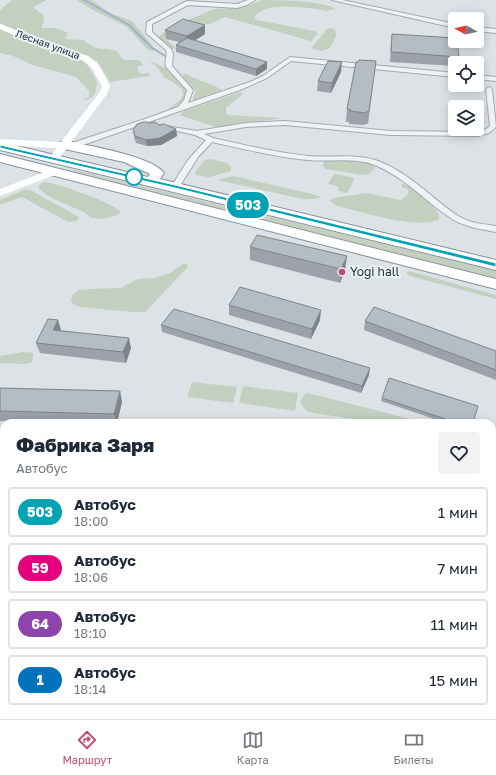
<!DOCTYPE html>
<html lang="ru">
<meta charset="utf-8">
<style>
:root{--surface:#fff;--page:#f2f2f3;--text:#1f2937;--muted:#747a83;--line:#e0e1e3;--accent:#c24b6f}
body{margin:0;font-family:"Golos Text",sans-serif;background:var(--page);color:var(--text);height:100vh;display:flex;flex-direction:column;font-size:15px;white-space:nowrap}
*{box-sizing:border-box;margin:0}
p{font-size:13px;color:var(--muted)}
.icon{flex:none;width:22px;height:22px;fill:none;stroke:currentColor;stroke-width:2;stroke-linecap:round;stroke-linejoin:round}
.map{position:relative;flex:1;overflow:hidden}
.details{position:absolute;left:0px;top:419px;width:496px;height:300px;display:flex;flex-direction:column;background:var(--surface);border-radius:12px 12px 0 0;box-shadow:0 2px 10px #0003}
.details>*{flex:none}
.badge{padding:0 8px;border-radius:13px;font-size:14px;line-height:26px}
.needle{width:26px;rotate:278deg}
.buttons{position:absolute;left:448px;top:12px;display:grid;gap:8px}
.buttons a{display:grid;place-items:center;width:36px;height:36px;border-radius:4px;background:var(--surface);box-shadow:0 2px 10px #0003;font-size:20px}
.map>.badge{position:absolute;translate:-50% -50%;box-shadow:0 0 0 2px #fff}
.round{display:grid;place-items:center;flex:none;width:42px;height:42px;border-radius:4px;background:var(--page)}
.overview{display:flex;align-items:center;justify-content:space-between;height:68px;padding:0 16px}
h1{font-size:19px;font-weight:800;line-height:30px}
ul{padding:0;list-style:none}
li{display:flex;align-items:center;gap:12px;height:50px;margin:0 8px 6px;padding:0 8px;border:2px solid var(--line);border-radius:4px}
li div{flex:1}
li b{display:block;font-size:15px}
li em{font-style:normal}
li .badge{min-width:44px;font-weight:700;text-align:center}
.menu{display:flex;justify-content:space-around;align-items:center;height:56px;border-top:1px solid var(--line);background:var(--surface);font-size:11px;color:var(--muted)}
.menu a{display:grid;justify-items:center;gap:2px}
.menu .selected{color:var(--accent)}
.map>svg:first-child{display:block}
.green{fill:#c5cfbf}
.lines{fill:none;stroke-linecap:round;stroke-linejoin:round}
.stream{stroke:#9bb5c3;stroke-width:2}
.street-casing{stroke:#a3aaaf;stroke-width:2}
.highway-casing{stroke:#86919b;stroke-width:2}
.street{fill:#f0f2f4;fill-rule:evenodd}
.secondary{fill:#fff;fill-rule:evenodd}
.highway{fill:#fff;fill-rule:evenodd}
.wall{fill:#9ca2a7}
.shaded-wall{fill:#7f8488}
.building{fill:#b5bcc2;stroke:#7f8488}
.line{fill:#00a3b4;stroke:#fff}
.stop-dot{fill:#fff;stroke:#00a3b4;stroke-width:2}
.poi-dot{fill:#c24b6f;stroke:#ecf1f4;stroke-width:1.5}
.labels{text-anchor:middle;stroke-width:4;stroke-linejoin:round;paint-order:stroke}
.far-street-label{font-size:10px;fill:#28323b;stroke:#ecf1f4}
.poi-label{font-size:12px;fill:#28323b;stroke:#ecf1f4;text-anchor:start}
</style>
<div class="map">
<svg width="496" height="719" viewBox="0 0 496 719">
<rect width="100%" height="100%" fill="#dde2e6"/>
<path class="green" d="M12 0H47L33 7 43 15 44 21 41 28H56L68 33 65 37 66 39 84 40C98 53 101 46 117 51L123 60H139L143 65 137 67 140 74 148 73 150 76 110 82 97 61 80 53 44 43 0 23V10Z
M77 0H92L110 13 132 21 156 50 152 51 148 50 127 27 91 9Z
M263 0C276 0 327 1 335 9L327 11C307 8 264 0 254 18L257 20 315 31 318 34 311 41 225 17 211 24H198L182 28 165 38 176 48 175 49 169 48 159 39 160 35 180 23 215 9 241 8Z
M330 28 335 30 336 36 330 48 322 51 313 49 312 47 327 29Z
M0 29 35 45 86 62 97 82 95 94 89 99 82 100 89 97V91L76 77 33 65 13 56 0 53Z
M148 60 167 69 187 92 185 100 168 111H166L181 99 183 94 182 89 177 85 164 77 156 66Z
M185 74 219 88 222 90 194 100 193 98 196 91 182 76Z
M241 92 243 94 226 108V113L228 115 283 118 216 127 179 115 184 111Z
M211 159 227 163 231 167V171L209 177 196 175 195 172 205 160Z
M349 159 373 164 375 168 369 174 363 175 326 169 322 165 326 160Z
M74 170 496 271V278L73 171Z
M334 174 355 178 347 193 338 191 339 187 328 184Z
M233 176 312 194 321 197 314 199H303L217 180Z
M44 182C56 182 112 203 120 211L119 214C111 218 101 220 92 218 89 217 88 215 85 213 75 207 40 196 38 186Z
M403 184C413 185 442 209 439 219 420 231 359 211 337 206L331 202 330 200 334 198 366 193 401 200 406 196 409 192 407 189 403 188 401 185Z
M24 190H30L77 216 79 218 77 221 68 222 22 197 0 205V200Z
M183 264H187L188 267 145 312H132L80 307 73 304 71 300 73 294 79 290 91 289 120 288 138 279 155 278 170 273Z
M409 271 496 295V299L417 278 406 274Z
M23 352 34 353 32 362 24 364 0 363V356Z
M192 382 237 387 233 403 187 397Z
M243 386 298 393 295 411 239 403Z
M307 393 312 394 426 423H382L313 413 306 411 300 402 304 395Z
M494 469H496V527L492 530V471Z"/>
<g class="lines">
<path class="stream" d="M84 0 129 25 151 47 168 58"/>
<defs>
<path id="street" d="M248 0H255L247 5 237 8 188 5 152 24V32L171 49 173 53 172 66 193 90 188 103 250 82 263 76 290 57 455 73V77L291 61 267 78 240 90 80 146 62 147V143L75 142 145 119 178 107 184 100 187 90 166 67C164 61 168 56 166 50L146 33 147 22 187 1 237 4Z
M332 0H342L455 24V28Z
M477 27 496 29V33L477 31Z
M477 75 496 77V81L477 79Z
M489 87 492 89 496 127 489 133 478 136 391 135 285 125 246 127 204 134 213 138C245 145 276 153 309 156 332 158 356 153 378 161 410 173 431 198 458 216 469 223 483 224 496 226V232C481 229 465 227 452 219 425 201 407 179 375 165 354 157 330 162 308 160 276 157 244 149 212 142L198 157 178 189H172L171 187 188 160 206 140 195 135 160 127V125L197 131 246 123 285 121 391 131 478 132 485 130 490 126 486 89Z
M0 457H4V467H0Z
M496 542V554L492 555V543Z"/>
<path id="highway" d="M65 141C86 145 152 156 164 173L160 179 496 260V270L0 150V142L148 177 150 174 124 162 60 148 59 145 60 142Z
M0 154 496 279V289L0 162Z"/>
</defs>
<use href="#street" class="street-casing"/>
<use href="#highway" class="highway-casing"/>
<use href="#street" class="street"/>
<path class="secondary" d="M0 24 40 40 88 56 99 65 110 86 107 94 58 160H50L49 158 57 148 0 145V139L61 142 100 92 102 86 92 68 82 60 34 44 0 29Z
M53 169 57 170 58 172 57 174 0 196V189Z"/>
<use href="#highway" class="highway"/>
</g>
<path class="wall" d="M165 30 205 34 195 40 267 62V69L256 76 176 52V45L179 42 166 39Z
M392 34 459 57 458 63H455V66L390 62 391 43Z
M376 61 368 124H365L364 125 349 124V122H346L347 109Z
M341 72 331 93 317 91 318 81Z
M159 125 176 129 177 136 161 145 147 146 136 143 134 137 133 130Z
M250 247 345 270 340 283 250 260Z
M229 305 320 320 311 339 229 315Z
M365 321 496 351V380L364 330Z
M161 325 369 375 361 393 162 332Z
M61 330 131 348 126 363 40 353 36 343Z
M0 388 120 391 122 402 117 423H68L0 421Z
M382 398 473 423H446L381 401Z"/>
<path class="shaded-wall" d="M205 25V34L188 45 187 36Z
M267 62V69L256 76V69Z
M342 62 341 72 331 93 332 83Z
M176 129 177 136 161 145 147 146 146 140Z
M347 256 345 270 340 283 341 269Z
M321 310 320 320 311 339 312 329Z
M58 320 61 330H53Z
M129 338 131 348 126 363 123 352Z
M370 368 369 375 361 393 362 386Z
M120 391 122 402 117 423 114 414Z"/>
<path class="building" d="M183 19 205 25 187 36 165 30Z
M392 34 455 38V41H457L459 57 391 52Z
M187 38 267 62 256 69 176 45Z
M359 60 376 61 369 111H367L366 113 350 111 351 110 347 109 356 62H358Z
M328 61 342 62 332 83 318 81Z
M143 122H147L150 123 155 122 159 125 164 124 176 129 160 138 146 140 135 136 133 130 137 124Z
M257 235 347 256 341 269 250 247Z
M240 287 321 310 312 329 229 305Z
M374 307 496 351V370L365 321Z
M174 309 370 368 362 386 161 325Z
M48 319 58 320 53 330 129 338 123 352 36 343Z
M389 378 478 406 473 423H458L382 398Z
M0 388 120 391 114 414 0 411Z"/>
<path class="line" d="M0 145 175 185 496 263V267L175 188 0 148Z"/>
<circle class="stop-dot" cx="134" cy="177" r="8"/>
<circle class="poi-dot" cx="342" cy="272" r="4"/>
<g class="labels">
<g class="far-street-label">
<text transform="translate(48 44) rotate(20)" y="4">Лесная улица</text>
</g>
<g class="poi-label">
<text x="350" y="276">Yogi hall</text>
</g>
</g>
</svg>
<div class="buttons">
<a><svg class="needle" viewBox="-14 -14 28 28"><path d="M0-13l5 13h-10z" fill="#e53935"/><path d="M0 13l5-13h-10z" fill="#747a83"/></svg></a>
<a><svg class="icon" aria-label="locate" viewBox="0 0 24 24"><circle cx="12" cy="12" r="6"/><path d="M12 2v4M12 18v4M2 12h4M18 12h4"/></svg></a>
<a><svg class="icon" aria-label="layers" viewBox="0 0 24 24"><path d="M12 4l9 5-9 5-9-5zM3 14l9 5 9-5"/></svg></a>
</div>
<b class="badge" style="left:248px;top:205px;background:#00a3b4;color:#fff">503</b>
<section class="details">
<div class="overview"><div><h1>Фабрика Заря</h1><p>Автобус</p></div><a class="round"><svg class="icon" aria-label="heart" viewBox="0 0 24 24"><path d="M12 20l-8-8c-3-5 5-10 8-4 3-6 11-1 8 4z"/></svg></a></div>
<ul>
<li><span class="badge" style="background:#00a3b4;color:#fff">503</span><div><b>Автобус</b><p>18:00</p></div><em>1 мин</em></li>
<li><span class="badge" style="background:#e6007e;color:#fff">59</span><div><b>Автобус</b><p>18:06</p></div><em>7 мин</em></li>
<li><span class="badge" style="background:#8e44ad;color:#fff">64</span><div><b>Автобус</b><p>18:10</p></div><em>11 мин</em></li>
<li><span class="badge" style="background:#0072bc;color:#fff">1</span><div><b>Автобус</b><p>18:14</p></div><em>15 мин</em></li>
</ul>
</section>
</div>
<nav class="menu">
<a class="selected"><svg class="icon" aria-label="directions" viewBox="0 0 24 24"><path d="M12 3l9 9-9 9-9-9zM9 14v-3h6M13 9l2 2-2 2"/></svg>Маршрут</a>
<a><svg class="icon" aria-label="map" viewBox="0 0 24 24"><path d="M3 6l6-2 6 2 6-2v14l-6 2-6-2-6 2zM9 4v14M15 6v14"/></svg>Карта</a>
<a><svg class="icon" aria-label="tickets" viewBox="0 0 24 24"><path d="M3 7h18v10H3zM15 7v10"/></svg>Билеты</a>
</nav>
